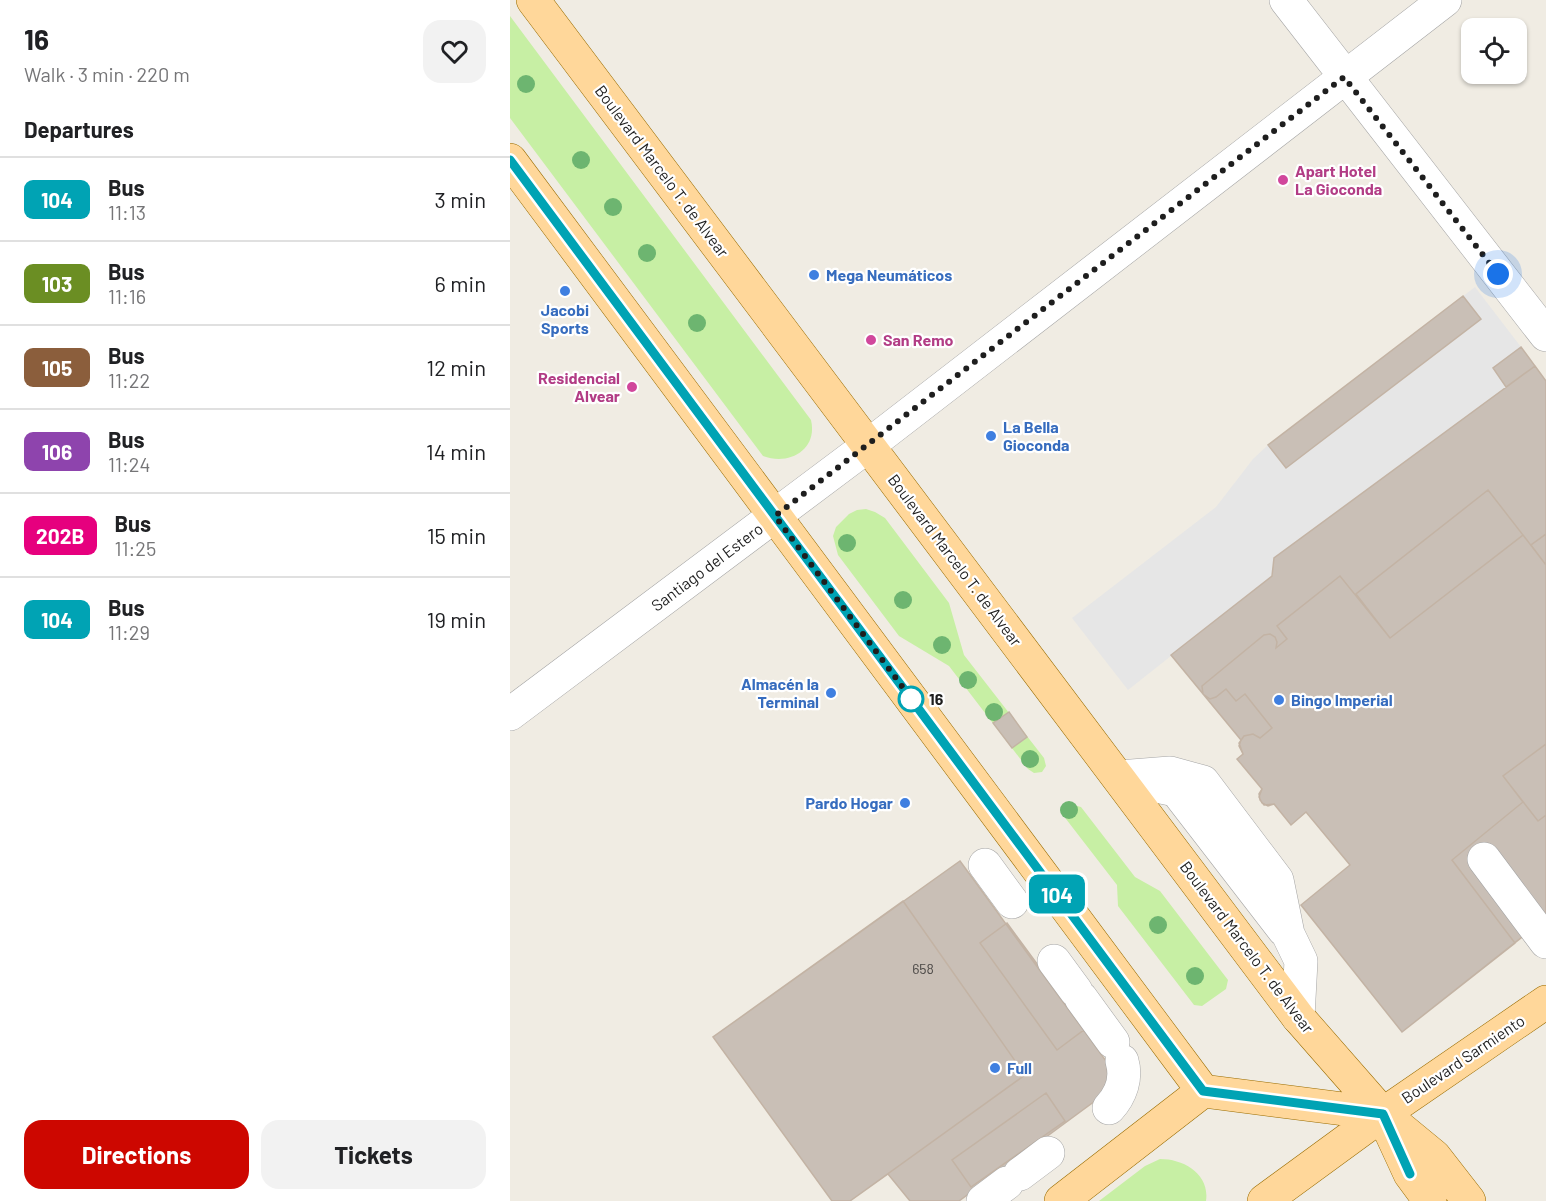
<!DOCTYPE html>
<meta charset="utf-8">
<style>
:root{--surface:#fff;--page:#f2f2f2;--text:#202124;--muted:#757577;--line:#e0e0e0;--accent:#cd0700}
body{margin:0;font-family:Barlow,sans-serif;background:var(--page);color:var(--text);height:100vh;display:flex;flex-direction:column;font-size:22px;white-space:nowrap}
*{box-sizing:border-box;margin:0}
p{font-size:20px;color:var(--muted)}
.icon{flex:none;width:33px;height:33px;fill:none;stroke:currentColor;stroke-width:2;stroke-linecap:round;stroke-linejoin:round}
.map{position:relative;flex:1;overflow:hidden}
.details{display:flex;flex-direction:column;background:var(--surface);width:510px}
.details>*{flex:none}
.badge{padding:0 12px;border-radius:9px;font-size:21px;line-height:39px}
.fabs{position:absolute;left:951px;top:18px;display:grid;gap:12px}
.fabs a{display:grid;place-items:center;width:66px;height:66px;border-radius:12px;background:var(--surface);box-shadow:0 2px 4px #0004;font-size:30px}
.you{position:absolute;width:30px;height:30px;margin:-15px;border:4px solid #fff;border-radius:50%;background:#1a73e8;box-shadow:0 0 0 9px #1a73e833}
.map>.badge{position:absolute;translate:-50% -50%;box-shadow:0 0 0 3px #fff}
h2{padding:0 24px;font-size:22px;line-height:54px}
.round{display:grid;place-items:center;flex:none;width:63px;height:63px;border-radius:18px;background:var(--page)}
.headline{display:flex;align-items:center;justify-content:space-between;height:102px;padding:0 24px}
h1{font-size:28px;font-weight:700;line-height:45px}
.action{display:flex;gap:12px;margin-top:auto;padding:12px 24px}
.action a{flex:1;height:69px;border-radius:18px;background:var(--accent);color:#fff;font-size:24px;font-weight:700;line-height:69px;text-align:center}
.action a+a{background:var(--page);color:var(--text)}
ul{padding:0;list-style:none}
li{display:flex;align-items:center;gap:18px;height:84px;padding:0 24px;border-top:2px solid var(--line)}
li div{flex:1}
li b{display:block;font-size:22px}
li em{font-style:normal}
li .badge{min-width:66px;font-weight:700;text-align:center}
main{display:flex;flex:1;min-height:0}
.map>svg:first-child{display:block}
.grass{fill:#c7efa4}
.parking{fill:#e6e6e6}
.building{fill:#c9bfb6;stroke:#c3b3a4;stroke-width:1.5}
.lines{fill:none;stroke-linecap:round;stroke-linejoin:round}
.minor-casing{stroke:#a5a5a5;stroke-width:34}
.major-casing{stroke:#996c00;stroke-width:34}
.minor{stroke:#fff;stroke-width:33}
.major{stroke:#ffd79a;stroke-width:33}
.tree{fill:#6db570}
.line-casing{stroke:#fff;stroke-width:14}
.line{stroke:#00a3b4;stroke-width:9}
.walk{stroke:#1e1e1e;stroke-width:6;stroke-dasharray:0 10.8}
.hotel-dot{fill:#d1479c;stroke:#fff;stroke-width:2}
.shop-dot{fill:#3f7fe0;stroke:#fff;stroke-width:2}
.stop-dot{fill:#fff;stroke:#00a3b4;stroke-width:3}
.labels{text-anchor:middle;stroke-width:4.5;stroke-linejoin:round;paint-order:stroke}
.number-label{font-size:14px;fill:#494644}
.street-label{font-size:16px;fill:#1e1e1e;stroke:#fff}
.hotel-label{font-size:16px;font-weight:bold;fill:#b23c85;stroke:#fff;text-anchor:start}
.shop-label{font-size:16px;font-weight:bold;fill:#366cbe;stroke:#fff;text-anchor:start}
.stop-label{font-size:16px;font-weight:bold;fill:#1e1e1e;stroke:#fff;text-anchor:start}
</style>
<main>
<section class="details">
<div class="headline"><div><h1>16</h1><p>Walk · 3 min · 220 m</p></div><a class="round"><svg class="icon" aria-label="heart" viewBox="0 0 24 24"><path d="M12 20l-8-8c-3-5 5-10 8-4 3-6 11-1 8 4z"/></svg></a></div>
<h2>Departures</h2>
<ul>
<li><span class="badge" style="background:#00a3b4;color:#fff">104</span><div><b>Bus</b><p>11:13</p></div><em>3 min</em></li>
<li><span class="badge" style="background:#6b8e23;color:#fff">103</span><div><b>Bus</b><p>11:16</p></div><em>6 min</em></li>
<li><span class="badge" style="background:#8b5e3c;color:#fff">105</span><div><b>Bus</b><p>11:22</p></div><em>12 min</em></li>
<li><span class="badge" style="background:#8e44ad;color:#fff">106</span><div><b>Bus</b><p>11:24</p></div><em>14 min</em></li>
<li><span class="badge" style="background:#e6007e;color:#fff">202B</span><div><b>Bus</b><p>11:25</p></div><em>15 min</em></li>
<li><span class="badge" style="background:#00a3b4;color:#fff">104</span><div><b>Bus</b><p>11:29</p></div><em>19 min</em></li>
</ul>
<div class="action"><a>Directions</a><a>Tickets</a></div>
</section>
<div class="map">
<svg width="1036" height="1201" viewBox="0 0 1036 1201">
<rect width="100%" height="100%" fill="#f0ece3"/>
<path class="grass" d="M0 16 301 420C308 450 279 466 253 456L0 118Z
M356 509 365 512 375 518 439 603 454 655 534 758 536 766 532 772 524 773 518 769 439 666 389 636 328 555 323 536 326 527 339 514 347 510Z
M560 804 571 807 625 877 650 891 718 980 716 989 692 1006 684 1005 608 906 607 885 556 819 554 813Z
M650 1159C674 1159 700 1174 696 1201H589L635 1166Z"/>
<path class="parking" d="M965 287 1011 347 983 368 996 387 765 558 762 576 618 690 562 618 706 507 743 459 758 445Z"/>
<path class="building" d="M953 296 971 319 776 468 758 445Z
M1011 347 1025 366 996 387 983 368Z
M1025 366 1036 381V928L1016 934 892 1032 791 905 840 865 796 812 781 825 764 804 754 805 750 800 749 794 752 789 727 759 733 754 729 746 731 740 661 655 762 576 764 558Z
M978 490 1013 535 880 638 846 594Z
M1036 534V565L1021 545Z
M1013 535 1036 565V744L993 776 1013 802 942 860 1005 943 892 1032 791 905 840 865 796 812 781 825 764 804 758 806 752 803 749 797 752 789 727 759 733 754 729 743 734 736 743 734 750 738 762 728 735 694 726 701 716 689 706 697 700 699 693 694 692 686 754 635 760 634 765 637 767 642 766 648 777 639 767 626 830 576 880 638Z
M499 712 517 737 502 748 483 723Z
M1036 744V815L1028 821 993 776Z
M450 861 596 1061 598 1075 595 1087 589 1098 449 1201H400L378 1174 340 1201H322L203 1037Z
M393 901 515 1075 340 1201H322L203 1037Z
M497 923 575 1029 547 1050 470 943Z
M536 1093 555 1121 461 1187 442 1160Z"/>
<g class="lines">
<defs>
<path id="minor" d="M776 0 1036 335
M0 714 359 445 935 0
M609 777 660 773 693 782 767 880 778 934 791 961 788 1017
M637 784 666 790 774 930
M974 859 1036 942
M475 865 502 902
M544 961 566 991
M571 998 603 1042
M599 1108C611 1095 617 1078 612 1061
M510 1174 538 1153
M473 1201 497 1183"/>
<path id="major" d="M23 0 788 1017 873 1114 924 1156 959 1201
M0 160 693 1091 873 1114
M876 1122 900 1174 920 1201
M551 1201 693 1091
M754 1201 873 1114 1036 1002"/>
</defs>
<use href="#minor" class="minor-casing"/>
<use href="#major" class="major-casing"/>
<use href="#minor" class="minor"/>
<use href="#major" class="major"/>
</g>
<g class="tree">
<circle cx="16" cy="84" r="9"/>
<circle cx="71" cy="160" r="9"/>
<circle cx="103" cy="207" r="9"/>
<circle cx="137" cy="253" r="9"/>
<circle cx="187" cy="323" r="9"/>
<circle cx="337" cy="543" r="9"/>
<circle cx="393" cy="600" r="9"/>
<circle cx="432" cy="645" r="9"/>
<circle cx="458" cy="680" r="9"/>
<circle cx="484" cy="712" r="9"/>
<circle cx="520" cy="759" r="9"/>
<circle cx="559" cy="810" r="9"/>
<circle cx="648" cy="925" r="9"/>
<circle cx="685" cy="976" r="9"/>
</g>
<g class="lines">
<defs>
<path id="line" d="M0 160 693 1091 873 1114 900 1174"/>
</defs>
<use href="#line" class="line-casing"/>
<use href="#line" class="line"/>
<path class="walk" d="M401 699 403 701 265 516 834 77 988 274"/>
</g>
<g class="hotel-dot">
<circle cx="773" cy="180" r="6"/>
<circle cx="361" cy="340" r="6"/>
<circle cx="122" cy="387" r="6"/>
</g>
<g class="shop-dot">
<circle cx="304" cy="275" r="6"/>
<circle cx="55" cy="291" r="6"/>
<circle cx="481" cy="436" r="6"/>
<circle cx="321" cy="693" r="6"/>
<circle cx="769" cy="700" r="6"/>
<circle cx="395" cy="803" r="6"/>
<circle cx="485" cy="1068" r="6"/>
</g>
<circle class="stop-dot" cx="401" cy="699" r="12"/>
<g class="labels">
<g class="number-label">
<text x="413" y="974">658</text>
</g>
<g class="street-label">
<text transform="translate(152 171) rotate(53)" y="6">Boulevard Marcelo T. de Alvear</text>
<text transform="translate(445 560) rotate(53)" y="6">Boulevard Marcelo T. de Alvear</text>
<text transform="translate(197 567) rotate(-37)" y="6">Santiago del Estero</text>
<text transform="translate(737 947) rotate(53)" y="6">Boulevard Marcelo T. de Alvear</text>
<text transform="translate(953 1059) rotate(-34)" y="6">Boulevard Sarmiento</text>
</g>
<g class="hotel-label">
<text x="785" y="177">Apart Hotel<tspan x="785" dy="18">La Gioconda</tspan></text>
<text x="373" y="346">San Remo</text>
<text x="110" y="384" text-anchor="end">Residencial<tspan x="110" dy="18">Alvear</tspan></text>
</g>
<g class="shop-label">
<text x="316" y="281">Mega Neumáticos</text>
<text x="55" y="316" text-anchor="middle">Jacobi<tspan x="55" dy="18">Sports</tspan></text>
<text x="493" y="433">La Bella<tspan x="493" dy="18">Gioconda</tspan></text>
<text x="309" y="690" text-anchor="end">Almacén la<tspan x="309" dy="18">Terminal</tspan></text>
<text x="781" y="706">Bingo Imperial</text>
<text x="383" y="809" text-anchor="end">Pardo Hogar</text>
<text x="497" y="1074">Full</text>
</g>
<g class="stop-label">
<text x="419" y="705">16</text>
</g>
</g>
</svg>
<div class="fabs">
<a><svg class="icon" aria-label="locate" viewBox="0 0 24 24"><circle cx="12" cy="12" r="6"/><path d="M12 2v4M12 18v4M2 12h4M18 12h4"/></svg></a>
</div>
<div class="you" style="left:988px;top:274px"></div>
<b class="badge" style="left:547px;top:894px;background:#00a3b4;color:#fff">104</b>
</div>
</main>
